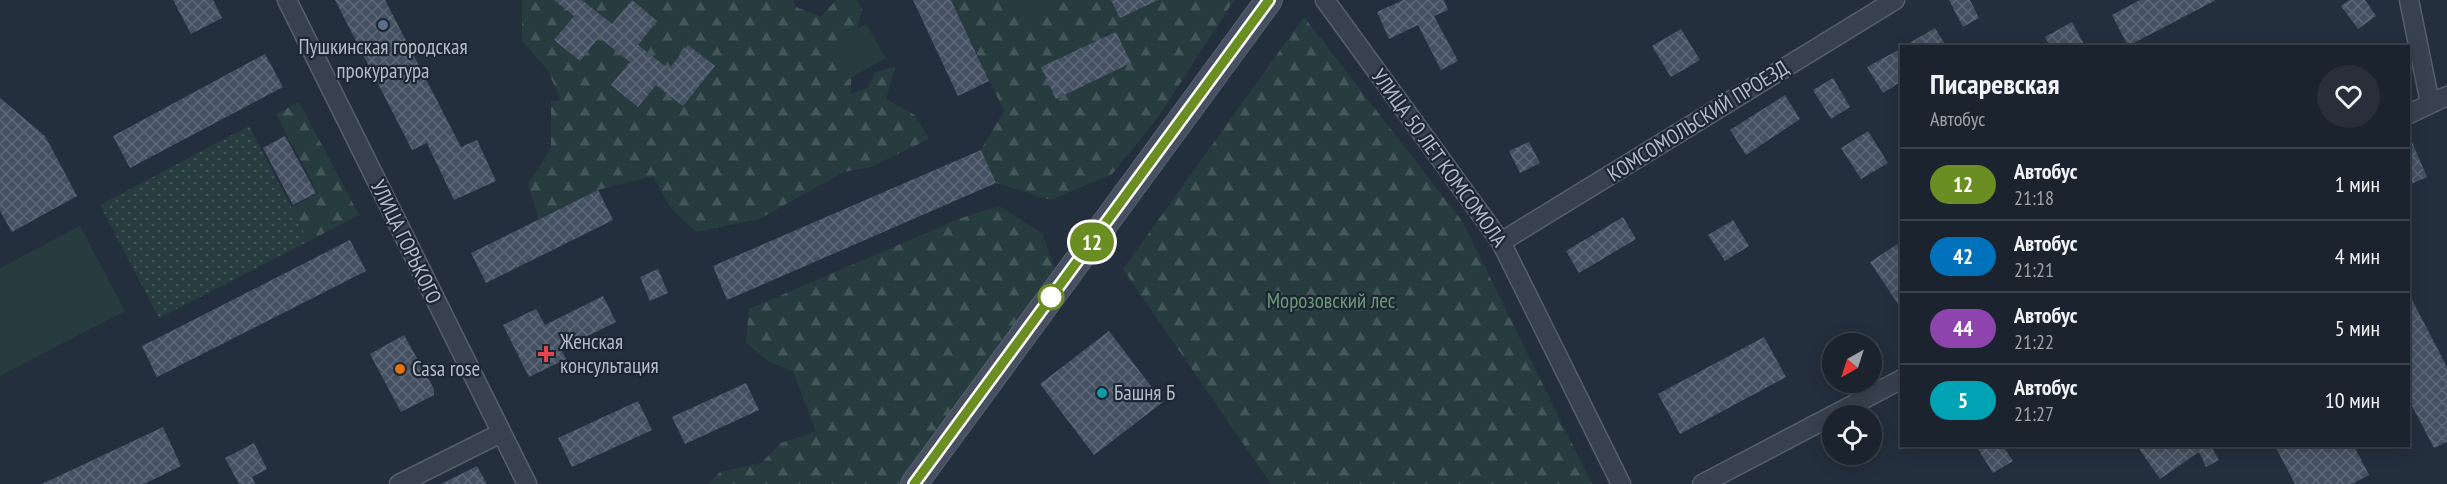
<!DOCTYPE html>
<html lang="ru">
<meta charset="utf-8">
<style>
:root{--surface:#1b232e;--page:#282f3a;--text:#f1f3f6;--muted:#a0a4aa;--line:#39404a}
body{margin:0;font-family:"PT Sans Narrow",sans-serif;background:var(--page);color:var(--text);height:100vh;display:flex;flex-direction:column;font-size:22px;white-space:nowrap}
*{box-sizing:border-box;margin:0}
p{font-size:20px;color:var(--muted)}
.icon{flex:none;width:33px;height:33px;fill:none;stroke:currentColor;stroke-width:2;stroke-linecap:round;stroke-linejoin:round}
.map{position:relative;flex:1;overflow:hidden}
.details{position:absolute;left:1900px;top:45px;width:510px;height:402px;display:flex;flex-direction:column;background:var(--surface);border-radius:0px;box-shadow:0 3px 15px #0003,0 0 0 2px var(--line)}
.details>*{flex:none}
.badge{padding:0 12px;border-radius:20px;font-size:21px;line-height:39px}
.needle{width:39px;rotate:219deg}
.controls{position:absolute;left:1822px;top:333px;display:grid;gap:12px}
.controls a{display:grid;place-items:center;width:60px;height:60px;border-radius:50%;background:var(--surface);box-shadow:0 3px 15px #0003,0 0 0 2px var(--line);font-size:30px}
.map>.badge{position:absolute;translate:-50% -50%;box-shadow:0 0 0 3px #fff}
.round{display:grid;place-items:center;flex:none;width:63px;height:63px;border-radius:32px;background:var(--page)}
.headline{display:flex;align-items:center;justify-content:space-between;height:102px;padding:0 30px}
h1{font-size:28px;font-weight:800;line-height:45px}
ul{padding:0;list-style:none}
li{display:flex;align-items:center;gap:18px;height:72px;padding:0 30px;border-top:2px solid var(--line)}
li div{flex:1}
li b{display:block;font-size:22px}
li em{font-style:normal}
li .badge{min-width:66px;font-weight:700;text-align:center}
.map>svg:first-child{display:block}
.grass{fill:url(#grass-dots)}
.forest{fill:url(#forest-firs)}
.green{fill:#263c3f}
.building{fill:url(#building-cross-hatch)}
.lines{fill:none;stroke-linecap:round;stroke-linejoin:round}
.street-casing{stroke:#565f6c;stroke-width:21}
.secondary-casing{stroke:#565f6c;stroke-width:28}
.street{stroke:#38414e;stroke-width:18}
.secondary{stroke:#465061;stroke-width:26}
.line-casing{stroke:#fff;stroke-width:14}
.line{stroke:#6b8e23;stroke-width:9}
.service-dot{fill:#5c6f8a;stroke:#1d2633;stroke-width:2}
.stop-dot{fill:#fff;stroke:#6b8e23;stroke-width:3}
.health-dot{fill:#e0444e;stroke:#1d2633;stroke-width:2}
.food-dot{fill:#e8710a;stroke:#1d2633;stroke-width:2}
.culture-dot{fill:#0f9aa8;stroke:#1d2633;stroke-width:2}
.labels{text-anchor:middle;stroke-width:4.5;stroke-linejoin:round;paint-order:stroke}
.poi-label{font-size:21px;fill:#b4bcc9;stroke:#1d2633;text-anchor:start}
.street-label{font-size:21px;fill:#b4bcc9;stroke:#1d2633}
.park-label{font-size:21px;fill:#6b9a76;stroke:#1d2633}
</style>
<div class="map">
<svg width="2447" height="484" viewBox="0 0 2447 484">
<defs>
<pattern id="grass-dots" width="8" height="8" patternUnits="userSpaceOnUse" patternTransform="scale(1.5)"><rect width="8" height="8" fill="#263c3f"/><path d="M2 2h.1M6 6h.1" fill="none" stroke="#435659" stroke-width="1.8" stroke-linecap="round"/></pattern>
<pattern id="forest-firs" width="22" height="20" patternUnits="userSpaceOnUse" patternTransform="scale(1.5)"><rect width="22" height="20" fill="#263c3f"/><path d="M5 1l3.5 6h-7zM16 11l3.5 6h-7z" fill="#435659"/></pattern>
<pattern id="building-cross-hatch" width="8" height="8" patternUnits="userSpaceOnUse" patternTransform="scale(1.5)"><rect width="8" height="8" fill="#455162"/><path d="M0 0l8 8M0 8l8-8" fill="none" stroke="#5d6877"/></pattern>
</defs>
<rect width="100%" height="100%" fill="#242f3e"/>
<path class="grass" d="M249 126 309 241 159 318 100 205Z"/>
<path class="forest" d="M522 0H793L796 7 821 17 836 0H857L862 9 855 37 850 94 867 88 875 72 895 67 886 99 915 115 929 139 871 167 844 172 759 219 696 232 670 207 653 176 598 190 539 219 528 184 551 148V101H561L547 69 522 41Z
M951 0H1234L1159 116 1112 174 1051 200 996 183 981 150 1004 111Z
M1304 17 1462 221 1592 484H1271L1123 269Z
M299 102 359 215 309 241 291 208 318 193 276 114Z
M999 206 1042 233 1056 272 904 484H708L720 472 761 463 781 443 816 431 793 371 770 362 746 343 749 309 961 218Z"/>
<path class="green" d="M1008 0H1068L1020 24Z
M866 24 886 58 844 82 824 47Z
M80 226 125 311 0 376V268Z"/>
<path class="building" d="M173 0H213L222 18 191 34Z
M335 0H385L461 147 477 140 496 181 454 200 427 143 412 150Z
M554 0H582L612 24 632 0 657 21 638 45 669 69 688 45 715 66 683 106 656 85 638 107 611 85 630 62 599 37 580 61 554 40 574 16Z
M913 0H951L989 81 958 96Z
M1111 0H1158L1120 18Z
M1403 0H1444L1448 10 1434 16 1458 61 1441 70 1418 25 1389 39 1377 12Z
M1949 0H1970L1979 18 1963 27Z
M2140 0H2216L2128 46 2112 15Z
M2349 0H2365L2376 16 2358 29 2341 6Z
M2072 22 2085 46H2050L2045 37Z
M1935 28 1946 46H1904Z
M1681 29 1700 60 1671 77 1652 46Z
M1116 32 1131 63 1056 99 1041 67Z
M1902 48V81L1883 93 1867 67Z
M265 54 283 87 130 168 113 136Z
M1833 78 1850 107 1831 119 1813 90Z
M1785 95 1800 119 1746 155 1730 130Z
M0 98 45 136 77 196 12 232 0 211Z
M1868 131 1888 163 1861 179 1841 148Z
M2409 135 2427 177 2409 185Z
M285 136 316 193 293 205 263 148Z
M1529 142 1540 163 1520 173 1509 151Z
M981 150 996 183 727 300 713 266Z
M598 190 613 220 486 283 471 253Z
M1623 217 1636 239 1579 273 1566 251Z
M1733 220 1749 246 1725 261 1708 235Z
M350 240 366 271 157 377 142 346Z
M1902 241V310L1870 262Z
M658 269 668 293 650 301 640 277Z
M2409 294 2447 367V442L2434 448 2409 400Z
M603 296 616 322 561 349 566 359 529 377 503 325 536 309 545 325Z
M1109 331 1163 402 1094 455 1040 384Z
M404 335 434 389V395L401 412 370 354Z
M1764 337 1786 377 1680 434 1658 394Z
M746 383 759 410 685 444 672 417Z
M638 401 652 430 572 467 558 438Z
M163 427 181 466 144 484H42Z
M254 443 267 469 252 477 255 484H239L225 458Z
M1976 446H2003L2013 461 1993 473Z
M2137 446H2211L2219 460 2206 467 2199 452 2160 479Z
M2275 446H2354L2369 475 2352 484H2295Z
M477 466 487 484H441Z"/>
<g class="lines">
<defs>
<path id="street" d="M287 0 527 484
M1325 0 1501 242 1621 484
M2409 0 2430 103
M2409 114 2447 96
M1501 242 1895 0
M399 484 501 433
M1702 484 1902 379"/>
<path id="secondary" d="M914 484 1269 0"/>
</defs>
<use href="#street" class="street-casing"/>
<use href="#secondary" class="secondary-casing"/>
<use href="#street" class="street"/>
<use href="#secondary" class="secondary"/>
</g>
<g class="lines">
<defs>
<path id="line" d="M914 484 1269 0"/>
</defs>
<use href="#line" class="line-casing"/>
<use href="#line" class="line"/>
</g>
<circle class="service-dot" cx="383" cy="25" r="6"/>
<circle class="stop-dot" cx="1051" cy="297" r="12"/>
<path class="health-dot" d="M543 345h6v6h6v6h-6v6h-6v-6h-6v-6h6z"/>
<circle class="food-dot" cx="400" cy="369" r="6"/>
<circle class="culture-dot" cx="1102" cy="393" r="6"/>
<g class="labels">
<g class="poi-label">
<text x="383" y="54" text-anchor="middle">Пушкинская городская<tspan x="383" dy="24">прокуратура</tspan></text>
<text x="560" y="349">Женская<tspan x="560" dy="24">консультация</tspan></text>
<text x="412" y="376">Casa rose</text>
<text x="1114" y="400">Башня Б</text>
</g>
<g class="street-label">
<text transform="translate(1698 121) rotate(-32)" y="7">КОМСОМОЛЬСКИЙ ПРОЕЗД</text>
<text transform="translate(1439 158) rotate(54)" y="7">УЛИЦА 50 ЛЕТ КОМСОМОЛА</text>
<text transform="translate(406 242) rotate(64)" y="7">УЛИЦА ГОРЬКОГО</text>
</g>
<g class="park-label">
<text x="1331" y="308">Морозовский лес</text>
</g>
</g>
</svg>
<div class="controls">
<a><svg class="needle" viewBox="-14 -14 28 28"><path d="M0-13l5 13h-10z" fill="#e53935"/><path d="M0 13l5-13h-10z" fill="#a0a4aa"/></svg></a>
<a><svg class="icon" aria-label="locate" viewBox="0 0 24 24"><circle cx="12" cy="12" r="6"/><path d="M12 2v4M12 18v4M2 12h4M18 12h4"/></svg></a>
</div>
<b class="badge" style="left:1092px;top:242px;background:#6b8e23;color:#fff">12</b>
<section class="details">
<div class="headline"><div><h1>Писаревская</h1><p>Автобус</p></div><a class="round"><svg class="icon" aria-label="heart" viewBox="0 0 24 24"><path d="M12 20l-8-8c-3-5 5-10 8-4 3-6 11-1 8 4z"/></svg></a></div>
<ul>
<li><span class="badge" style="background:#6b8e23;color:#fff">12</span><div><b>Автобус</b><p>21:18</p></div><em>1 мин</em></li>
<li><span class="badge" style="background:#0072bc;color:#fff">42</span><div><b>Автобус</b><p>21:21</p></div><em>4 мин</em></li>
<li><span class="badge" style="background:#8e44ad;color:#fff">44</span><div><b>Автобус</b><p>21:22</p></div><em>5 мин</em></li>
<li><span class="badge" style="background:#00a3b4;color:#fff">5</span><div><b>Автобус</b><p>21:27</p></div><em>10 мин</em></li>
</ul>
</section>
</div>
